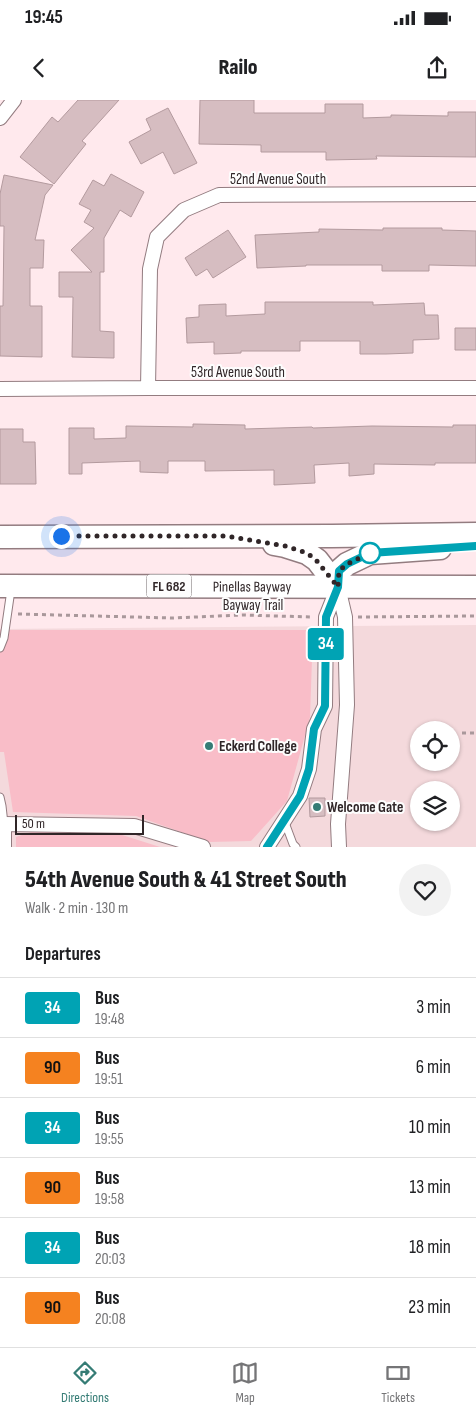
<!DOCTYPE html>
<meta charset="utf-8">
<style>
:root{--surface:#fff;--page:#f2f2f2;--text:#202124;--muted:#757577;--line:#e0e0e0;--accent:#357c75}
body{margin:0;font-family:"Sofia Sans Condensed",sans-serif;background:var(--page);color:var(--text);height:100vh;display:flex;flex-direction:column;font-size:19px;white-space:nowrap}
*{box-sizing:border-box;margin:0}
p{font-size:16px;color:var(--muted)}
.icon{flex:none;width:28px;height:28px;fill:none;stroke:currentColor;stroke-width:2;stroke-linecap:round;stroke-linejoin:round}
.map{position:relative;height:747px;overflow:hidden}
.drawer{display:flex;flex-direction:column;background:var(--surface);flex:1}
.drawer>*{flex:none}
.badge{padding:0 10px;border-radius:4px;font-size:18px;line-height:32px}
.controls{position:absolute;left:410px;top:621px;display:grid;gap:10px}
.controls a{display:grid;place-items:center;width:50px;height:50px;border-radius:50%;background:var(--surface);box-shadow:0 1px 4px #0004;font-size:25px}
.scale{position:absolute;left:15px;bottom:12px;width:129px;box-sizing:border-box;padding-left:5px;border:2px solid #302628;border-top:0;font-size:14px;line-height:18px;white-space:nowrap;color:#302628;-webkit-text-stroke:4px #fdfdfd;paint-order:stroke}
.you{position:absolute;width:25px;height:25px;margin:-12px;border:4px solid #fff;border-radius:50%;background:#1a73e8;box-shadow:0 0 0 8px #1a73e833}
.map>.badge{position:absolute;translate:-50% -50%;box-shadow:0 0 0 2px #fff}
h2{padding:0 25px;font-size:19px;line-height:45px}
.round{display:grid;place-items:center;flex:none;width:52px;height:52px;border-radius:26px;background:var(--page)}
.summary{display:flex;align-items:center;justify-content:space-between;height:85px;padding:0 25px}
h1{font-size:24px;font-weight:800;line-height:38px}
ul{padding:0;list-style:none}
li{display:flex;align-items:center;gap:15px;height:60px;padding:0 25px;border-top:1px solid var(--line)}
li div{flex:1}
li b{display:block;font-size:19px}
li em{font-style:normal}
li .badge{min-width:55px;font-weight:700;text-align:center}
.status{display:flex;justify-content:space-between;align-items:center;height:35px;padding:0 25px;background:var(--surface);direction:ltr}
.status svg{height:14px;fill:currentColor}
header{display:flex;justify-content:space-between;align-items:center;height:65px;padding:0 25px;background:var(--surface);font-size:22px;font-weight:800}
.menu{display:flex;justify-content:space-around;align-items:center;height:70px;border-top:1px solid var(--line);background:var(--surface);font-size:14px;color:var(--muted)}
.menu a{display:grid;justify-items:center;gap:2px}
.menu .current{color:var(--accent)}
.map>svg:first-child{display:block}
.built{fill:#f4d9dc;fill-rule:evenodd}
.green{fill:#f9bdc8}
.building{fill:#d6bdc1;stroke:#b39a9e}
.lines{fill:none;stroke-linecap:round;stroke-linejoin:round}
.service-casing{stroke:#937c80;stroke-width:9}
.minor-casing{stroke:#937c80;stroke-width:16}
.primary-casing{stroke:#937c80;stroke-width:25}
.path{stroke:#a9989b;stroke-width:3;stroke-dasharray:4 4;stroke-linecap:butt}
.service{stroke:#fff;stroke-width:7}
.minor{stroke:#fff;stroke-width:14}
.primary{stroke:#fff;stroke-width:22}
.line-casing{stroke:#fff;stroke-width:11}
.line{stroke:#00a3b4;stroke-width:8}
.walk{stroke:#302628;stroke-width:5;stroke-dasharray:0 9}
.stop-dot{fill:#fff;stroke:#00a3b4;stroke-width:2.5}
.poi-dot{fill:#357c75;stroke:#fdfdfd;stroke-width:2}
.labels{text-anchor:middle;stroke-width:4;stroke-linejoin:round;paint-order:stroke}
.shield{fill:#fdfdfd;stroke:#6e6668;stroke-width:1}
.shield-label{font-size:14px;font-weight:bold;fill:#302628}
.street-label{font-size:15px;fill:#302628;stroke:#fdfdfd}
.poi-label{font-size:15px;font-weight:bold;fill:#302628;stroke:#fdfdfd;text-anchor:start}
</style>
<div class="status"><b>19:45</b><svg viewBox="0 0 49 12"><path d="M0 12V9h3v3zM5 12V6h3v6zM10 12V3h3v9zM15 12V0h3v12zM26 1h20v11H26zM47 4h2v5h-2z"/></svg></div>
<header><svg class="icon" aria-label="back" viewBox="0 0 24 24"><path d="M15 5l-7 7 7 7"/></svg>Railo<svg class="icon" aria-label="share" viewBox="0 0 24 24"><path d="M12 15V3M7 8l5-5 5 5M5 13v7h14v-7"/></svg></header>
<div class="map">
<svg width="476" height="747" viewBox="0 0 476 747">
<rect width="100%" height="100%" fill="#ffe9ed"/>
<path class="built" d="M476 525V747H0V529ZM419 630H451V662H419ZM419 690H451V722H419Z"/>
<path class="green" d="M0 530H313L310 617 287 701 251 741 209 742 136 716 13 712 4 652H0Z
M40 729 84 730 119 734 160 747H16V737Z"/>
<path class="building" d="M78 0H119L82 41 86 44 54 84 20 57 52 17 58 22Z
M200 0H254V13H325V4H363V18L391 17V15L448 16V12H476V57L376 56 377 59 326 60V52H261V45L199 44Z
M168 8 197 63 174 74 163 52 141 64 129 42 151 30 146 19Z
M111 74 144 92 131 117 120 110 104 138V172H100V231L114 232V258L72 257 73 197H59V172H92L71 150 94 128 84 122 91 110 79 104 93 80 104 86Z
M4 75 53 85 45 95 35 140H44L43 168H30V206H42V257L0 256V206H3L4 126H0V94Z
M383 128H442V130L476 131V166L429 165V171H382V165H306V166L257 168 255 135 319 132V129L383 130Z
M228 130 246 157 213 178 207 169 196 176 185 158Z
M265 202H373V205L424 203 425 215H438L439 239 413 240V253L386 254H360V241H300V251H241V253L214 254V242L187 243 186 218 199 217V205L226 204V216L265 214Z
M455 228H476V250H455Z
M193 324 245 325V329L312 327 313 328 372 326 453 327V325H476V363H435V365L374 364V374L349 376V363L314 365 315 383 274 385V370L205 371V361H168V373L140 372V361L82 363V374H69V328H94V339L126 338V326L193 327Z
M0 329H23V342H35L36 384H0Z
M309 698H325V716L310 717Z"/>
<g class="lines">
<defs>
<path id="service" d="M0 548 4 538 11 490
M0 697 2 706 4 724
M284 720 293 744 296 747"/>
<path id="minor" d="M0 18 14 0
M148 288 150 169 157 137 184 110 219 95 476 94
M0 289 148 288H476
M338 487 345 517 347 605 338 724 339 747
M4 747V724L134 726 203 747
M267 747 300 696 309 669 314 629 325 606 326 517 338 487"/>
<g id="primary">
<path d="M0 437 332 436 476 434"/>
<path d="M274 444 285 446 307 453 317 460 338 487"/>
<path id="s1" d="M0 486 476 487"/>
<path d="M338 487 339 471 347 464 370 453 440 448"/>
</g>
</defs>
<use href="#service" class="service-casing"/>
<use href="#minor" class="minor-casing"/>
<use href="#primary" class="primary-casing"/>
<path class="path" d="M18 514 172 518 242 515 312 517
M358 517 476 516
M462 633H476"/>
<use href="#service" class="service"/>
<use href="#minor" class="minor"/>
<use href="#primary" class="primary"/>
</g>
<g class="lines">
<defs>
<path id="line" d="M267 747 300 696 309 669 314 629 325 606 326 517 338 487 339 471 347 464 370 453 476 446"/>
</defs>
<use href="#line" class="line-casing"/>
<use href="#line" class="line"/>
<path class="walk" d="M61 436H226L285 446 307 453 316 460 338 487 339 471 347 464 370 453"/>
</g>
<circle class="stop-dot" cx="370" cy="453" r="10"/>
<g class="poi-dot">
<circle cx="209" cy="646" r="5"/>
<circle cx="317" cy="707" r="5"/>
</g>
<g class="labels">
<rect class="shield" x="146.5" y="474.5" width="45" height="23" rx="4"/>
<g class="shield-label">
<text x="169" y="491">FL 682</text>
</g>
<g class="street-label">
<text x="278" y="84">52nd Avenue South</text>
<text x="238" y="277">53rd Avenue South</text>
<text dy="5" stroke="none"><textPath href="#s1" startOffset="252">Pinellas Bayway</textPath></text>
<text x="253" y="510">Bayway Trail</text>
</g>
<g class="poi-label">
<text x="219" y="651">Eckerd College</text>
<text x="327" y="712">Welcome Gate</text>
</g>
</g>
</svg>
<div class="controls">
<a><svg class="icon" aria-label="locate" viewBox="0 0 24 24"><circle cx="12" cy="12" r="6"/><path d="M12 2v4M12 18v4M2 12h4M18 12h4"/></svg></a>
<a><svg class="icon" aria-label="layers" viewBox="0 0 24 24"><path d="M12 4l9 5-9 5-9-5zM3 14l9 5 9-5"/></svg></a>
</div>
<div class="scale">50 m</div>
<div class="you" style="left:61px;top:436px"></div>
<b class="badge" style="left:326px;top:544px;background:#00a3b4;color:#fff">34</b>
</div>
<section class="drawer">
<div class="summary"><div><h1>54th Avenue South &amp; 41 Street South</h1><p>Walk · 2 min · 130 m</p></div><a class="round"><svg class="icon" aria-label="heart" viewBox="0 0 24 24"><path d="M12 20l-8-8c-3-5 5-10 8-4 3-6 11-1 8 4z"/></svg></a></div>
<h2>Departures</h2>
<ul>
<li><span class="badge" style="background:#00a3b4;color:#fff">34</span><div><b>Bus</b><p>19:48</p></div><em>3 min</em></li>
<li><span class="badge" style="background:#f58220;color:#111">90</span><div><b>Bus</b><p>19:51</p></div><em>6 min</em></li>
<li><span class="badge" style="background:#00a3b4;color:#fff">34</span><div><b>Bus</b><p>19:55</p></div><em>10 min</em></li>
<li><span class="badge" style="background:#f58220;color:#111">90</span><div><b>Bus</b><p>19:58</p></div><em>13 min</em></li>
<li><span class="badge" style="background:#00a3b4;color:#fff">34</span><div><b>Bus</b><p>20:03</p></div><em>18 min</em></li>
<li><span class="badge" style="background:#f58220;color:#111">90</span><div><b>Bus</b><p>20:08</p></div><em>23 min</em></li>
</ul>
</section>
<nav class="menu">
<a class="current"><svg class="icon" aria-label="directions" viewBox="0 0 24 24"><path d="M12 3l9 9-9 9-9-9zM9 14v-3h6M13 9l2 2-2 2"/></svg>Directions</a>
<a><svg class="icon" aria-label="map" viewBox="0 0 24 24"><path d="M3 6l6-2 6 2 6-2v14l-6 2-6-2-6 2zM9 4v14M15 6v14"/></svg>Map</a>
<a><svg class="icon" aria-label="tickets" viewBox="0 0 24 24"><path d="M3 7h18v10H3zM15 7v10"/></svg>Tickets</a>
</nav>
